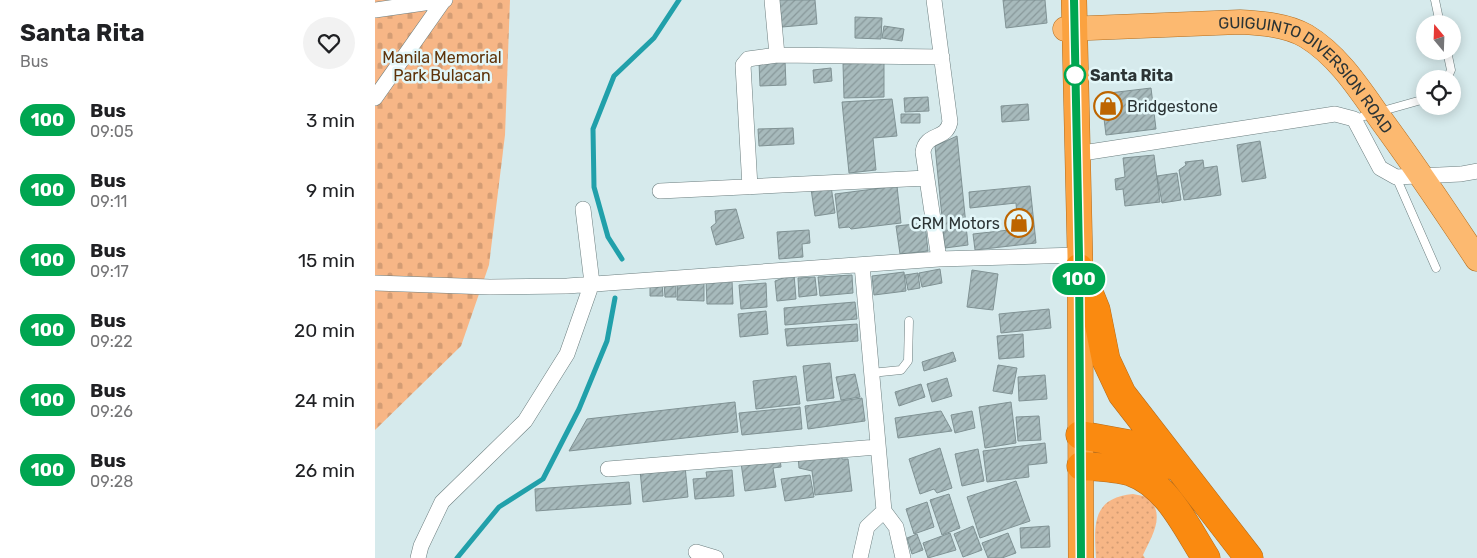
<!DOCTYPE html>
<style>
:root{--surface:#fff;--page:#f2f2f2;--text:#202124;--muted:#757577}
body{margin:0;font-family:Rubik,sans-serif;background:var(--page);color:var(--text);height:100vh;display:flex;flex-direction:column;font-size:19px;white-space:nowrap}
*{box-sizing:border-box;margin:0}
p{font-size:16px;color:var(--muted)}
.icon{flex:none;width:28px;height:28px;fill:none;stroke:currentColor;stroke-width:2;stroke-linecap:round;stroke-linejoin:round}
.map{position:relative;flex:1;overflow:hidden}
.details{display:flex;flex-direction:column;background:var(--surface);width:375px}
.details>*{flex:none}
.badge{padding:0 10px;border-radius:16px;font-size:18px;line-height:32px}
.needle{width:32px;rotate:341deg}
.fabs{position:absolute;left:1041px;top:15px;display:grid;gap:10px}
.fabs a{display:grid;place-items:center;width:45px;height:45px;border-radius:50%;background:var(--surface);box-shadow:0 2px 12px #0003;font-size:25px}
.map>.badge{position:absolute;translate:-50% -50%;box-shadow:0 0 0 2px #fff}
.round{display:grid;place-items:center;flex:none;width:52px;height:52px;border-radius:26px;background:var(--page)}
.headline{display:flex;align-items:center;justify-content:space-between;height:85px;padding:0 20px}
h1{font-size:24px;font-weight:700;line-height:38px}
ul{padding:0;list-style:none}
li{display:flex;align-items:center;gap:15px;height:70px;padding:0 20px}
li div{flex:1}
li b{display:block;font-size:19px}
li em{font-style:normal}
li .badge{min-width:55px;font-weight:700;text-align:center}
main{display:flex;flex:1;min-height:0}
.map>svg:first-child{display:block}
.grass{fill:url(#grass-dots)}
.cemetery{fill:url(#cemetery-stones)}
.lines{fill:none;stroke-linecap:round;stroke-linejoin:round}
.stream{stroke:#21a0aa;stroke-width:5}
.building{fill:url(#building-hatch);stroke:#809294}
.service-casing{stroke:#6c7e7f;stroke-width:9}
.minor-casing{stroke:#6c7e7f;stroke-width:16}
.primary-casing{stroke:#b26c1d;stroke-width:25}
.trunk-casing{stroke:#b26c1d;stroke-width:26}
.motorway-casing{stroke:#b26c1d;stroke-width:29}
.service{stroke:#fff;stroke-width:8}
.minor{stroke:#fff;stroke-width:15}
.primary{stroke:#fcb970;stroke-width:24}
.trunk{stroke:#fba240;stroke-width:25}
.motorway{stroke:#fa8a10;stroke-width:28}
.line-casing{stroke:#fff;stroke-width:11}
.line{stroke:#00a651;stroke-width:8}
.stop-dot{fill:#fff;stroke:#00a651;stroke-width:2.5}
.labels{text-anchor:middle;stroke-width:5;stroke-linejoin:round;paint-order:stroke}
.park-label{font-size:16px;fill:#5e330a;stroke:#e3f7f9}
.stop-label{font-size:16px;font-weight:bold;fill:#2c3435;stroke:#e3f7f9;text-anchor:start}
.street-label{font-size:16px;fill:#2c3435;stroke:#e3f7f9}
.poi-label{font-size:16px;fill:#2c3435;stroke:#e3f7f9;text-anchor:start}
</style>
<main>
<section class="details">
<div class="headline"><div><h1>Santa Rita</h1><p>Bus</p></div><a class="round"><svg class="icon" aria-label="heart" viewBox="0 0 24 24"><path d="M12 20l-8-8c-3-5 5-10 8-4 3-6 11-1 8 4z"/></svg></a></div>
<ul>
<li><span class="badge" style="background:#00a651;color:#fff">100</span><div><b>Bus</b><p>09:05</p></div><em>3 min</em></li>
<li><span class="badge" style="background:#00a651;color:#fff">100</span><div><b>Bus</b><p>09:11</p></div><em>9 min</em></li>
<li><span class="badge" style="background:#00a651;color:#fff">100</span><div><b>Bus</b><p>09:17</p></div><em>15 min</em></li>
<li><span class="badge" style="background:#00a651;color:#fff">100</span><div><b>Bus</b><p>09:22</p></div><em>20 min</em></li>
<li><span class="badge" style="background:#00a651;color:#fff">100</span><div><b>Bus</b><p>09:26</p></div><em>24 min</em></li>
<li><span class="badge" style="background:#00a651;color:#fff">100</span><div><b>Bus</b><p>09:28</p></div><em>26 min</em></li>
</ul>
</section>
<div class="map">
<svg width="1102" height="558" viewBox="0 0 1102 558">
<defs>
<pattern id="grass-dots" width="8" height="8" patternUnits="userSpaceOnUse" patternTransform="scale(1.25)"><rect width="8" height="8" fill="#f7b686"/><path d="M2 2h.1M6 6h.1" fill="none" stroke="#d49d74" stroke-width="1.8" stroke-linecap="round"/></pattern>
<pattern id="cemetery-stones" width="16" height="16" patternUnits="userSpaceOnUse" patternTransform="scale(1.25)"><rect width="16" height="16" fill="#f7b686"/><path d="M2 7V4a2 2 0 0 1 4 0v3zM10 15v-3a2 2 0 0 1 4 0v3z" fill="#d49d74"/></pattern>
<pattern id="building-hatch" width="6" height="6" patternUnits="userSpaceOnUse" patternTransform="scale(1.25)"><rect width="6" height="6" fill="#a7babc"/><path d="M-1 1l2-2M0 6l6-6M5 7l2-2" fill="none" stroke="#88989a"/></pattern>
</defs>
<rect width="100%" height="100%" fill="#d6eaec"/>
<path class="grass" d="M758 494 773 497C791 516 777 535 768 555L770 558H721C719 524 717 498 758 494Z"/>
<path class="cemetery" d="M0 0H135L130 135 114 265 86 346 0 430Z"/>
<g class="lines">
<path class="stream" d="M247 259 233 237 219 187 218 129 239 76 279 38 304 0
M82 558 124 507 168 479 204 409 232 341 240 298"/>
</g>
<path class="building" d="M404 0H440L442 24 407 27Z
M628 0H670L672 23 631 28Z
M480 17 507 18 506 39 480 38Z
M509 26 529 29 527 41 507 38Z
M410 61 411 85 385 86 384 62Z
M509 63V97L469 98 468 64Z
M456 68 457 81 439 83 438 70Z
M776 88 781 129 731 135 726 94Z
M553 97 554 111 530 112 529 98Z
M517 99 522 136 498 138 501 170 474 173 467 102Z
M653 104 654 120 627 122 626 106Z
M526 114H545V123H526Z
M418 128 419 144 384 146 383 129Z
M582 136 593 245 570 248 560 146Z
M885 141 891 178 867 182 862 145Z
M779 155 785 202 750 206 748 189 741 190 740 179 750 177 748 158Z
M828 160 829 168 842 166 846 195 809 200 804 170 811 165 810 162Z
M802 173 806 200 787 203 782 176Z
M456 186 460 213 440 216 436 189Z
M522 186 526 223 476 229 474 227 464 228 460 194Z
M655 186 661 243 600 250 598 234 643 229 641 203 595 208 594 192Z
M361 209 369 238 341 245 336 227 341 223 340 211Z
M550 223 553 251 525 254 521 226Z
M434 230 435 243 427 244 428 257 404 259 402 232Z
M565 269 567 283 547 287 544 273Z
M597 270 623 274 618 310 592 307Z
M529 272 531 291 499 295 497 276Z
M543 273 545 288 533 290 530 275Z
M419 274 421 299 402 301 400 281Z
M477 275 478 293 445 296 443 277Z
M440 277 442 295 424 297 423 278Z
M303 280 329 281V301L302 300Z
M357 280 358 304H332L331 281Z
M289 282H301V297H290Z
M275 283H287L288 296H275Z
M391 283 392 307 366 309 364 285Z
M480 302 482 319 410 325 409 308Z
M674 309 676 328 626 333 624 314Z
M391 311 393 334 365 337 363 314Z
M482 324 483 341 412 346 410 329Z
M648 334 649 357 624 359 622 336Z
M578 352 581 361 549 371 547 362Z
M455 363 459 398 432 401 428 366Z
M623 365 642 368 637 394 618 391Z
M480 374 485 397 466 400 461 377Z
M670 375 672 399 644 401 643 377Z
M421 376 425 404 381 409 378 381Z
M572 378 577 396 557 402 552 384Z
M546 384 550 397 524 406 520 392Z
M487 398 490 421 433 429 430 406Z
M360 402 363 432 194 451 212 419Z
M636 402 641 443 610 448 604 407Z
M425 407 427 429 367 435 364 413Z
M566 411 577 431 523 438 520 418Z
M597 411 600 428 580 433 576 415Z
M664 416 666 440 643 441 641 417Z
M670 443 672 463 653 465 654 477 612 482 608 451Z
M565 448 577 488 562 493 559 489 545 494 534 459Z
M603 449 609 481 587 486 580 454Z
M466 451 467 459H473L477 491 440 495 437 471 424 468 423 455Z
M405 458 406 467 398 468 401 487 370 491 366 463Z
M310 466 313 497 268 502 265 470Z
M357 470 359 496 320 499 318 479 332 478 331 472Z
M435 475 439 497 410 501 406 479Z
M641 481 655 521 605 538 592 497Z
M254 482 256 504 161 511 160 489Z
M574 494 585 528 567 535 555 500Z
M552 502 559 527 539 534 531 509Z
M598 526 607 550 588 557 579 534Z
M674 526 675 547 646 548 645 528Z
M575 533 581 550 553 558 548 543Z
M633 533 641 553 627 558H613L607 543Z
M542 534 548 550 537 554 532 538Z"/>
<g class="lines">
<defs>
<path id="service" d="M1060 0 1065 24
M1072 51 1076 70 1072 79
M979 119 1050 99
M1021 177 1061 268
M496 373 526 370 533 361 534 321"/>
<path id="minor" d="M397 0 402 55
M559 0 575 122C571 141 551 132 548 152L564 259
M0 10 70 0
M0 98 69 0
M701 154 960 114 979 119 1005 168 1021 177 1086 174 1102 171
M375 187 368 65 373 59 402 55 567 57
M285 191 552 178
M487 265 509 511 521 527 528 558
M0 283 115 287 192 286 564 259 705 255
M233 469 502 447
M321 552 341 558
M43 558 46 546 67 502 150 421 192 354 217 283 208 209
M485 558 492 527 509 511"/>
<g id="primary">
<path id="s1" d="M690 29 865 22C886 23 912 25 931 36 964 56 985 90 1007 121 1040 166 1071 212 1102 259"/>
</g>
<path id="trunk" d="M699 0 705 255 706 558"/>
<path id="motorway" d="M704 268 721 310 731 360 747 394 874 558
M705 435 754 444 796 465
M706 466C722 467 740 467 756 472 793 485 811 527 831 558"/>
</defs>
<use href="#service" class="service-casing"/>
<use href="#minor" class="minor-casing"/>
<use href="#primary" class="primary-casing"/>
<use href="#trunk" class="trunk-casing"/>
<use href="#motorway" class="motorway-casing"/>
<use href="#service" class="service"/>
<use href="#minor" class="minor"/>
<use href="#primary" class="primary"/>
<use href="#trunk" class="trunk"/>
<use href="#motorway" class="motorway"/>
</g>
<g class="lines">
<defs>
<path id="line" d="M699 0 704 255 706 558"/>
</defs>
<use href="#line" class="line-casing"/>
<use href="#line" class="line"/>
</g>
<defs>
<symbol id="shop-ring" viewBox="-11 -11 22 22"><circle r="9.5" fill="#e3f7f9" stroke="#bd6500" stroke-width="1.5"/><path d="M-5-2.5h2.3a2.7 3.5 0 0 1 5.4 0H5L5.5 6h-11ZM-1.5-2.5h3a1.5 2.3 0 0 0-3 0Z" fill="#bd6500"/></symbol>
</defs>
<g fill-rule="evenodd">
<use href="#shop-ring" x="717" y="90" width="32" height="32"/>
<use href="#shop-ring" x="628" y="207" width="32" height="32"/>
</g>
<circle class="stop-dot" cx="700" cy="75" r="10"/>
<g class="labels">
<g class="park-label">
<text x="67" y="63">Manila Memorial<tspan x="67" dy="18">Park Bulacan</tspan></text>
</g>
<g class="stop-label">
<text x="715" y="81">Santa Rita</text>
</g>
<g class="street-label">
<text dy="6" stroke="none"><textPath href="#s1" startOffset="262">GUIGUINTO DIVERSION ROAD</textPath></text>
</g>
<g class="poi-label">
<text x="752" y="112">Bridgestone</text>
<text x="625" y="229" text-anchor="end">CRM Motors</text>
</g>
</g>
</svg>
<div class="fabs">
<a><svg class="needle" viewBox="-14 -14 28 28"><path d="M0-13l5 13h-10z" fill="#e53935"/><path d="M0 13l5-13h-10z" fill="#757577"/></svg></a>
<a><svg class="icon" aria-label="locate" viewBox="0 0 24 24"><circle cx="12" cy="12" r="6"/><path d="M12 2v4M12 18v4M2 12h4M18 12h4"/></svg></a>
</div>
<b class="badge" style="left:704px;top:279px;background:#00a651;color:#fff">100</b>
</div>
</main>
